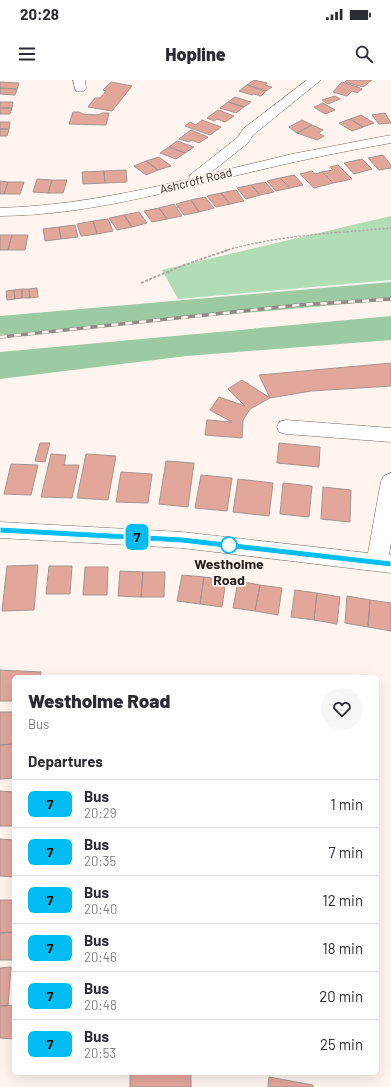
<!DOCTYPE html>
<style>
:root{--surface:#fff;--page:#f7f7f7;--text:#2b2b33;--muted:#7c7c81;--line:#e1e1e2}
body{margin:0;font-family:Barlow,sans-serif;background:var(--page);color:var(--text);height:100vh;display:flex;flex-direction:column;font-size:15px;white-space:nowrap}
*{box-sizing:border-box;margin:0}
p{font-size:13px;color:var(--muted)}
.icon{flex:none;width:22px;height:22px;fill:none;stroke:currentColor;stroke-width:2;stroke-linecap:round;stroke-linejoin:round}
.map{position:relative;flex:1;overflow:hidden}
.panel{position:absolute;left:12px;top:595px;width:367px;height:400px;display:flex;flex-direction:column;background:var(--surface);border-radius:6px;box-shadow:0 4px 16px #0002}
.panel>*{flex:none}
.badge{padding:0 8px;border-radius:6px;font-size:14px;line-height:26px}
.map>.badge{position:absolute;translate:-50% -50%;box-shadow:0 0 0 2px #fff}
h2{padding:0 16px;font-size:15px;line-height:36px}
.round{display:grid;place-items:center;flex:none;width:42px;height:42px;border-radius:21px;background:var(--page)}
.overview{display:flex;align-items:center;justify-content:space-between;height:68px;padding:0 16px}
h1{font-size:19px;font-weight:800;line-height:30px}
ul{padding:0;list-style:none}
li{display:flex;align-items:center;gap:12px;height:48px;padding:0 16px;border-top:1px solid var(--line)}
li div{flex:1}
li b{display:block;font-size:15px}
li em{font-style:normal}
li .badge{min-width:44px;font-weight:700;text-align:center}
.status{display:flex;justify-content:space-between;align-items:center;height:28px;padding:0 20px;background:var(--surface);direction:ltr}
.status svg{height:11px;fill:currentColor}
header{display:flex;justify-content:space-between;align-items:center;height:52px;padding:0 16px;background:var(--surface);font-size:18px;font-weight:800}
.map>svg:first-child{display:block}
.green{fill:#b0dcb6}
.forest{fill:#9ccba3}
.building{fill:#e3a69a;stroke:#a39592}
.lines{fill:none;stroke-linecap:round;stroke-linejoin:round}
.minor-casing{stroke:#746962;stroke-width:1}
.path-far1{stroke:#b2aaa4;stroke-width:1.5;stroke-dasharray:2.5 1.5;stroke-linecap:butt}
.path{stroke:#b2aaa4;stroke-width:2;stroke-dasharray:3 1.5;stroke-linecap:butt}
.minor{fill:#fff;fill-rule:evenodd}
.rail-casing{stroke:#918a85;stroke-width:3.5}
.rail{stroke:#fff5ee;stroke-width:2.5;stroke-dasharray:7;stroke-linecap:butt}
.line{fill:#01bdf2;stroke:#fff}
.stop-dot{fill:#fff;stroke:#01bdf2;stroke-width:2}
.labels{text-anchor:middle;stroke-width:4;stroke-linejoin:round;paint-order:stroke}
.far-street-label{font-size:12px;fill:#221e1b;stroke:#fff5ee}
.stop-label{font-size:14px;font-weight:bold;fill:#221e1b;stroke:#fff5ee}
</style>
<div class="status"><b>20:28</b><svg viewBox="0 0 49 12"><path d="M0 12V9h3v3zM5 12V6h3v6zM10 12V3h3v9zM15 12V0h3v12zM26 1h20v11H26zM47 4h2v5h-2z"/></svg></div>
<header><svg class="icon" aria-label="menu" viewBox="0 0 24 24"><path d="M4 6h16M4 12h16M4 18h16"/></svg>Hopline<svg class="icon" aria-label="search" viewBox="0 0 24 24"><circle cx="10" cy="10" r="6"/><path d="M15 15l6 6"/></svg></header>
<div class="map">
<svg width="391" height="1007" viewBox="0 0 391 1007">
<rect width="100%" height="100%" fill="#fff5ee"/>
<path class="green" d="M391 136V200L178 219 162 190Z"/>
<path class="forest" d="M391 202V220L0 255V236Z
M391 236V260L187 276 0 299V272Z"/>
<path class="building" d="M254 0 267 3 265 5 272 7 266 11 247 5Z
M347 0H372L363 7 345 2Z
M0 2 19 3 17 9 0 8Z
M111 2 132 6 112 31 88 27 95 18H100L106 11 103 10Z
M342 2 358 7 362 9 357 13 352 11 347 16 333 12Z
M247 5 266 11 261 16 254 14 252 15 239 11Z
M0 8 17 9 15 15 0 14Z
M335 16 340 19 328 24 322 20Z
M235 17 251 22 244 27 228 22Z
M0 22H13L12 28H0Z
M228 22 244 27 236 33 220 28Z
M323 23 335 30 325 34 314 27Z
M0 28H12L10 34H0Z
M218 30 234 36 225 42 217 39 214 41 207 38Z
M73 32H79L83 34 98 35 102 33H109L106 45 69 44Z
M385 33 391 43 379 44 372 35Z
M361 35 374 43 363 47 350 39Z
M350 39 363 47 352 51 339 43Z
M202 40 221 47 210 55 185 46 190 42 196 45Z
M302 40 312 45 297 53 289 47Z
M0 42H10L9 49H0Z
M312 45 323 50 318 53 324 56 317 60 297 53Z
M0 49H9L7 56H0Z
M191 50 208 57 199 63 192 60 189 62 179 59Z
M177 61 194 67 185 73 169 67Z
M169 67 185 73 176 79 160 73Z
M383 75 391 85V88L379 90 368 78Z
M159 77 171 86 158 90 146 81Z
M362 79 372 89 354 94 344 83Z
M146 81 158 90 146 95 134 86Z
M338 85 352 99 333 103 322 92 333 90 330 87Z
M126 90 127 102 105 103 104 91Z
M104 91 105 103 83 104 82 92Z
M312 91 315 94 322 92 333 103 314 108 300 94Z
M294 95 303 105 290 108 280 98Z
M280 98 290 108 276 111 267 101Z
M37 99 52 100 48 113 33 112Z
M52 100H67L63 113H48Z
M0 101 8 102 4 114H0Z
M8 102H24L20 114H4Z
M265 102 274 112 260 115 251 105Z
M251 105 260 115 246 119 237 108Z
M236 110 244 121 230 124 221 113Z
M221 113 230 124 216 127 207 116Z
M205 117 214 128 199 132 191 120Z
M191 120 199 132 184 135 176 124Z
M174 124 182 136 167 139 159 128Z
M159 128 167 139 152 142 144 131Z
M139 132 147 143 132 147 124 135Z
M124 135 132 147 117 150 109 138Z
M108 139 113 151 97 154 93 141Z
M93 141 97 154 81 156 77 144Z
M75 145 78 157 61 159 59 147Z
M59 147 61 159 45 161 43 149Z
M0 155H12L8 170H0Z
M12 155H28L25 170H8Z
M37 208 38 217 30 218 29 209Z
M22 209H29L30 218H22Z
M22 209V218L15 219 14 210Z
M14 210 15 219 7 220 6 211Z
M391 283V306L311 311 270 318 259 295Z
M242 300 270 318 250 329 243 340 242 358 205 355 207 340 232 342 210 330 219 317 245 326 228 309Z
M40 363H50L45 382 35 381Z
M279 363 320 367 319 387 277 383Z
M51 374 66 375 64 385H79L72 418 41 417Z
M86 374 116 376 108 420 77 418Z
M166 381 194 383 188 427 159 424Z
M11 384 38 385 31 415 4 414Z
M121 392 152 394 148 423 116 422Z
M201 395 232 398 227 431 195 428Z
M238 399 273 403 269 436 233 432Z
M283 403 312 406 309 437 280 434Z
M323 407 351 410 350 442 321 439Z
M38 485 34 530 2 531 7 486Z
M49 486H72L70 514H46Z
M85 487H108L107 515H83Z
M120 491 143 492 141 517 118 516Z
M143 492H165L164 517H141Z
M182 495 204 497 200 524 177 521Z
M204 497 226 500 222 527 200 524Z
M238 501 260 505 255 531 233 528Z
M260 505 282 508 278 535 255 531Z
M295 510 317 513 314 540 291 537Z
M317 513 340 517 337 544 314 540Z
M347 516 370 520 368 547 345 543Z
M370 520 391 523V551L368 547Z
M0 590 41 592 40 597H14V621H0Z
M0 632H14V664L0 665Z
M14 664V698L0 699V665Z
M0 711 14 712V738L12 746H0Z
M0 759 14 760 13 797 0 796Z
M0 820H14V852L0 853Z
M14 852V880H0V853Z
M11 887 8 926H0V888Z
M14 925V959L0 958V926Z
M130 993H191V1007H130Z
M269 997 313 1005V1007H268Z"/>
<g class="lines">
<defs>
<path id="minor" d="M73 0H85L86 8 84 11H76Z
M307 0H321L253 55 248 63 209 94 292 74 391 55V63C344 71 297 81 251 92 167 112 87 135 0 136V128C64 126 126 114 189 99L190 95 238 57 243 49Z
M286 340 391 348V362L286 354 279 352 277 347 279 342Z
M391 393V462L389 475H391V493L182 468 0 458V442L182 452 368 473 381 401 384 396Z"/>
</defs>
<use href="#minor" class="minor-casing"/>
<path class="path-far1" d="M224 171C278 155 336 153 391 148"/>
<path class="path" d="M141 203 184 185 228 170"/>
<use href="#minor" class="minor"/>
<defs>
<path id="rail" d="M0 257 299 225 391 219"/>
</defs>
<use href="#rail" class="rail-casing"/>
<use href="#rail" class="rail"/>
</g>
<path class="line" d="M0 447 182 457 391 481V487L182 463 0 453Z"/>
<circle class="stop-dot" cx="229" cy="465" r="8"/>
<g class="labels">
<g class="far-street-label">
<text transform="translate(196 101) rotate(-14)" y="4">Ashcroft Road</text>
</g>
<g class="stop-label">
<text x="229" y="489">Westholme<tspan x="229" dy="16">Road</tspan></text>
</g>
</g>
</svg>
<b class="badge" style="left:137px;top:457px;background:#01bdf2;color:#111">7</b>
<section class="panel">
<div class="overview"><div><h1>Westholme Road</h1><p>Bus</p></div><a class="round"><svg class="icon" aria-label="heart" viewBox="0 0 24 24"><path d="M12 20l-8-8c-3-5 5-10 8-4 3-6 11-1 8 4z"/></svg></a></div>
<h2>Departures</h2>
<ul>
<li><span class="badge" style="background:#01bdf2;color:#111">7</span><div><b>Bus</b><p>20:29</p></div><em>1 min</em></li>
<li><span class="badge" style="background:#01bdf2;color:#111">7</span><div><b>Bus</b><p>20:35</p></div><em>7 min</em></li>
<li><span class="badge" style="background:#01bdf2;color:#111">7</span><div><b>Bus</b><p>20:40</p></div><em>12 min</em></li>
<li><span class="badge" style="background:#01bdf2;color:#111">7</span><div><b>Bus</b><p>20:46</p></div><em>18 min</em></li>
<li><span class="badge" style="background:#01bdf2;color:#111">7</span><div><b>Bus</b><p>20:48</p></div><em>20 min</em></li>
<li><span class="badge" style="background:#01bdf2;color:#111">7</span><div><b>Bus</b><p>20:53</p></div><em>25 min</em></li>
</ul>
</section>
</div>
